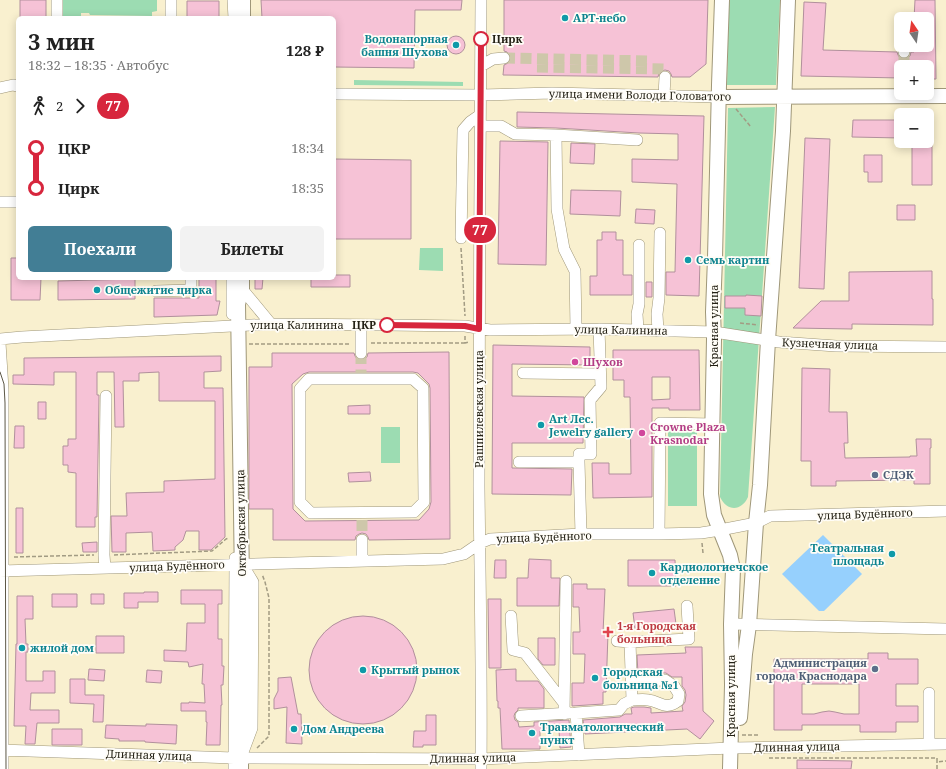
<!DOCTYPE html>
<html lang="ru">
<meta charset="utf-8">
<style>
:root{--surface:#fff;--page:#f2f2f2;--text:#222;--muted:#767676;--accent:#427e95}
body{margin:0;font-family:"Noto Serif",serif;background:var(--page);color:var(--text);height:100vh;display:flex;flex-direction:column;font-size:15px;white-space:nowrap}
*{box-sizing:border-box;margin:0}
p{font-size:13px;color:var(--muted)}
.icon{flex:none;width:22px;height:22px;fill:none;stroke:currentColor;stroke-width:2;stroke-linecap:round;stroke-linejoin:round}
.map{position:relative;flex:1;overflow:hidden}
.panel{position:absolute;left:16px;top:16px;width:320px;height:264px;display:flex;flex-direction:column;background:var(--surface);border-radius:6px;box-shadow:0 2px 10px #0003}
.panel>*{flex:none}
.badge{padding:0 8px;border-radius:13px;font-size:14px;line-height:26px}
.needle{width:26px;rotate:347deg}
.buttons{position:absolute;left:894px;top:12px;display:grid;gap:8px}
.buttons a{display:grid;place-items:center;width:40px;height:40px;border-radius:6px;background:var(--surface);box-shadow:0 2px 10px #0003;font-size:20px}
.map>.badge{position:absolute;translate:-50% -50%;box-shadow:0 0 0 2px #fff}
.legs{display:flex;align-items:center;gap:6px;height:44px;padding:0 12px;font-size:13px}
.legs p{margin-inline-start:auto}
.summary{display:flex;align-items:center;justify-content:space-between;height:68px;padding:0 12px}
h1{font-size:22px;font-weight:700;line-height:30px}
.action{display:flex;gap:8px;margin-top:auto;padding:8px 12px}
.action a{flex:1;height:46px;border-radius:6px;background:var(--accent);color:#fff;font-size:16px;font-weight:700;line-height:46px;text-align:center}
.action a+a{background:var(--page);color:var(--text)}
ul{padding:0 12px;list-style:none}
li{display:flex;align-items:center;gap:14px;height:40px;font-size:15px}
li i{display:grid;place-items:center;width:6px;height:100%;margin:0 5px;background:currentColor}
li i::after{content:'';width:10px;height:10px;margin:-5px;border:3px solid;border-radius:50%;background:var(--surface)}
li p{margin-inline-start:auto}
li:first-child i{background:linear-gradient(#0000 50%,currentColor 0)}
li:last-child i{background:linear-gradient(currentColor 50%,#0000 0)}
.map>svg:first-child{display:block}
.green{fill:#9cdcb2}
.water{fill:#96d0fd}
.building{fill:#f6c2d6;stroke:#b1909c;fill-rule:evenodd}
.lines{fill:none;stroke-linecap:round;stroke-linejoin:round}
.minor-tunnel{stroke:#cec7aa;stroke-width:11;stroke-dasharray:11 5.5;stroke-linecap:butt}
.minor-casing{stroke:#9f9779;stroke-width:12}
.major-casing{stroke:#9f9779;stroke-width:16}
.path{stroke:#a29b83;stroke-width:1.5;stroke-dasharray:4 2;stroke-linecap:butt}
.minor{stroke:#fff;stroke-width:11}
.major{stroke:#fff;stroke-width:14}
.tram{stroke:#5c5746;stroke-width:1}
.line-1-casing{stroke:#fff;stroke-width:9}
.line-1{stroke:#d7263d;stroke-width:6}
.culture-dot{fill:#0f9aa8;stroke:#fffdf7;stroke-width:1.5}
.stop-1-dot{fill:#fff;stroke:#d7263d;stroke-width:2}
.hotel-dot{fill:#d1479c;stroke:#fffdf7;stroke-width:1.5}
.service-dot{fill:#5c6f8a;stroke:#fffdf7;stroke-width:1.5}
.health-dot{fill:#e0444e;stroke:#fffdf7;stroke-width:1.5}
.labels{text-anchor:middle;stroke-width:3.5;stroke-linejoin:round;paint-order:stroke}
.culture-label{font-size:11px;font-weight:bold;fill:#0d838f;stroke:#fffdf7;text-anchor:start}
.stop-label{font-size:11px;font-weight:bold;fill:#242115;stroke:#fffdf7;text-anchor:start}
.street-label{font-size:11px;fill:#242115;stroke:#fffdf7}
.hotel-label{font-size:11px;font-weight:bold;fill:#b23c85;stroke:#fffdf7;text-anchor:start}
.service-label{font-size:11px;font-weight:bold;fill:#4e5e75;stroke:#fffdf7;text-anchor:start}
.health-label{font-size:11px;font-weight:bold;fill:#be3a42;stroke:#fffdf7;text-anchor:start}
</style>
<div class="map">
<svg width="946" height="769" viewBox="0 0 946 769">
<rect width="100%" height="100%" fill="#f9f0cf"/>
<path class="green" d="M61 0H157V11L152 12V16L90 15 89 13H81V18H61Z
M729 0H780L776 85H727Z
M354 80 463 82V86L354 85Z
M775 107 748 497C742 511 727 512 720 497L728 108Z
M420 248H443V271L419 270Z
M381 427H400V463H381Z
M668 431 697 432V506H668Z"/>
<path class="water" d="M823 535 862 574 824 611H819L782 574Z"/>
<path class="building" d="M20 0H46V18H20Z
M261 0H462L461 10H415L414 68 334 67V18H262Z
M504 0H708L706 64 690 77H672L671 74 669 71 665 70 662 71 659 73 658 77 503 75 504 65 508 63 510 61 511 58 509 54 507 52 504 51Z
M915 0H935L936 79H927V67H901V78L801 76 804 2 826 3 823 50 897 52 898 55 900 58 904 59 907 58 910 56 911 52H914V45H927V19H914Z
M187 1H219V18H187Z
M447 45a9 9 0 1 1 18 0a9 9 0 1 1-18 0Z
M517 112 704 116 699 296 666 295V272H675L677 184 632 182V159L678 160V134L639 133 556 128 517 127Z
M853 120H901V138L852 137Z
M805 138 830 139 824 289 799 288Z
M500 141 548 142 546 265 498 264Z
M912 141H932V185H912Z
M571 143 595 144 594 164 570 163Z
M864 155H882V182H868V172H864Z
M334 159 411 160V239H334Z
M571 190 621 191 620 216 570 214Z
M897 205H915V220H897Z
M636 209 655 210 654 224 635 223Z
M602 232H616V240H623V275H632V295H590V276H597V240H602Z
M11 258H18V278H41L40 300H11Z
M932 271V299H933V325L852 324V329L793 328 821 301H849V272Z
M334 275H350V287H311V278H334Z
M199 278H216V301H220L217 315 154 317V298H199Z
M255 278H263L262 289H255Z
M135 279V299L58 300V281Z
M646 282H652V297H646Z
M746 295 762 296 761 316 745 315V308H725V296H746Z
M493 345 590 347V365L512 364V396L584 397 583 443H512V468L572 469 571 495 492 494Z
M613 350H699L700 410H669V408H652V497L593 498 592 463H609V474H631L630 397H624V380H613ZM652 377H670V399L652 400Z
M449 352 450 539 369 540 368 537 366 534 362 533 359 534 356 536 355 540H273V509H249V367H272V353H354L355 356 357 359 361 360 364 359 367 357 368 353ZM309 372H413L418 373 429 384 430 388 431 502 429 509 419 520 305 521 293 509 292 384 303 374Z
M221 356V371L204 372V388H223L225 537 211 550H199V531H186L183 540 175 547V550L153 551 152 532 126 533V552H112L111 516H127L126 493 164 492V481L215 479V401H159V372L139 373V381H123L124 427H115L114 372H97V395H99L97 517H95V527H76V473L68 472V465H63V446H68V439H76V372H54V385L13 384V375H24V358Z
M802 368 830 369 829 412H847L848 443H844L845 458 910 457V456H917L916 439H931V448H930V484H914V480L836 481V486H811V461H801Z
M38 402H46V419H38Z
M370 405V414H348V406Z
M15 426H24V448H14Z
M370 472 371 481 349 482 348 473Z
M16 508H23V553H16Z
M97 542V552H83L82 543Z
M529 559 551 560V578H560L559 606H517V578H528Z
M495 560H506V578H494Z
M628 560H675L676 586H628Z
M573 584H587V589H605L603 633H608L606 692H603V704L572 706V683H584L585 654H573V632H580L579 607H573Z
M181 590H222V604H218V639H222V666H224L223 685H221L222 705H221L220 745H206L207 722H206V711H181V703H189V702L205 703 204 684H202L203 664 189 667 188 662 164 661V650L186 651 187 623H205V604H181Z
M144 592H158V602H138V608H124V593H144Z
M52 594H77V607H52Z
M91 594H104V604H91Z
M17 596H33V619H25L26 644H28V652H26V681H43V671H55V693H31L30 710H59V723H37L35 744H25L26 726H14L16 644H17Z
M488 599H501V668H489Z
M674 609 676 624 635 629 633 613Z
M309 670a54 54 0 1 1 108 0a54 54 0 1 1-108 0Z
M96 636H124V653H96Z
M538 638H555V665H543L538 659Z
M685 647H702L703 711 714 721 700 739 687 729 585 734 583 720 620 717 625 714H632L631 708 634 707H644L651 708V713L683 711 682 706 685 702 686 695 685 690 682 686V677H672L666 673H645V674H638L637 655 686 653Z
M868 653H888V659H918V684H896V706H918V722H896V732H860V725H802V730H774V659H868ZM802 684H859V714H844L835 712 829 711 822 712 814 714H802Z
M89 669 105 670 104 681 88 680Z
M516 669V681H538L544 689V708H518V710L515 713 514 716 515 720 518 722 519 727 534 726V722L569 720 571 747 560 748 559 730 540 731V749H502L500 708H498V701H497L496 670Z
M147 670 162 671 161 683 146 682Z
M291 677 298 714H301L302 744 286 743 287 707 274 709V699L278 691V678Z
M70 679H85V695H104L103 722H93L94 704 70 703Z
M426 715H436V745H423V747H413L414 731H426Z
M146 724 177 725 176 744 145 742V741H119V739L105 738 106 725 146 726Z
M52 729H82V745H52Z
M797 760 852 761 851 769H797Z"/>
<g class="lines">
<path class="minor-tunnel" d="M904 52V67
M504 58 649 61
M537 67 664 69 665 77
M361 353V373
M362 520V540"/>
<defs>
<path id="minor" d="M233 0 234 18
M57 18V0
M171 18V0
M904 48V52
M481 66 493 59 504 58
M0 88 13 85 18 86
M334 94 481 95 552 93 719 97
M664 95 665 77
M480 126H501L515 134 556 135
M0 202H18
M461 238 463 130 470 122 480 115
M242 289 271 324
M156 291 191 290V278
M232 314V278
M576 329 575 271 564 249 557 209 556 135 637 140
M638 330 637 314 639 304V245
M658 331 657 314 659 298 660 233
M0 339 22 337 271 324 387 325 465 326 490 330 599 329 714 332 779 342 836 346 946 347
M0 343 3 389V769
M361 353V325
M523 373 600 374
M309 379H413L423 388 424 502 414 512 311 513 300 502V389Z
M519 462H579L581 534
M579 462V454H591L590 400 601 387 599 329
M659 534 660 423 713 424
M362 540V561
M242 564 253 582 252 728 243 752
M105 568 104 555 106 396
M0 571 181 566 443 559 464 554 480 543 490 539 581 534H659L701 533 720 530 756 523 770 516 946 511
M511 616 513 650 525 653 564 703
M731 624 946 629
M617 641 630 642 689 639 687 606
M632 681 665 680 674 686 679 694 678 701C665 711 660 701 648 700 643 699 637 700 632 700
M564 714 566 581
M521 716 570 713
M929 745V693
M0 750 234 758 481 759 731 748 946 744
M579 755 576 713 619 710 624 704 632 700 630 642
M234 769 235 558
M481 769C482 675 480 581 479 487 479 325 480 162 481 0"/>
<path id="major" d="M722 0 719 85 715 258 713 312 714 339 711 494 714 515 730 555 733 569 731 624 732 685 730 769
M243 18V0
M719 97 946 96
M740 718 745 654 749 625 756 523 760 485 768 340 783 131 788 0
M241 769 242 582 238 304 242 289V278"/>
</defs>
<use href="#minor" class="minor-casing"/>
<use href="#major" class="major-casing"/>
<path class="path" d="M736 109 751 127
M461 248 465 316
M740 323 758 325
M465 336V343L469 342
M371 343H465
M249 344H351
M702 543 703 553
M114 555 212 551 226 539 229 538
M14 557 94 555
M742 735H760
M257 748 269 736V598L265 582 262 574
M769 758H937V762L946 761
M937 769V762"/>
<use href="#minor" class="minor"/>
<use href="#major" class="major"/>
<path class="tram" d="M0 372 4 384 5 403 6 769"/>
</g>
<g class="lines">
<defs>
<path id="line-1" d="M387 325 465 326 479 329 481 39"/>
</defs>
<use href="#line-1" class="line-1-casing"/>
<use href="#line-1" class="line-1"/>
</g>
<g class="culture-dot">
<circle cx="565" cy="18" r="4"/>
<circle cx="456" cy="45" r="4"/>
<circle cx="688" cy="260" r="4"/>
<circle cx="97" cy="290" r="4"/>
<circle cx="541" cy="425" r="4"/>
<circle cx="892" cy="554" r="4"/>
<circle cx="652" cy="573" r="4"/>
<circle cx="22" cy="648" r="4"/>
<circle cx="363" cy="670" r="4"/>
<circle cx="595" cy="678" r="4"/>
<circle cx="294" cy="729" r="4"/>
<circle cx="532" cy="733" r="4"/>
</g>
<g class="stop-1-dot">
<circle cx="481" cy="39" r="7"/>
<circle cx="387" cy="325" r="7"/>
</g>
<g class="hotel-dot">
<circle cx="575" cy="362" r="4"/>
<circle cx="642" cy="433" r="4"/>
</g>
<g class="service-dot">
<circle cx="875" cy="475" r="4"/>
<circle cx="875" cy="669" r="4"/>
</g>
<path class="health-dot" d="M606 626h4v4h4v4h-4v4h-4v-4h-4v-4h4z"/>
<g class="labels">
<g class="culture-label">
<text x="573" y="22">АРТ-небо</text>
<text x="448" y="43" text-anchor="end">Водонапорная<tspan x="448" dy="13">башня Шухова</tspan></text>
<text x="696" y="264">Семь картин</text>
<text x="105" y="294">Общежитие цирка</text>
<text x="549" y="423">Art Лес.<tspan x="549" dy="13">Jewelry gallery</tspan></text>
<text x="884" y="552" text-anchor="end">Театральная<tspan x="884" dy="13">площадь</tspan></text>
<text x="660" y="571">Кардиологиечское<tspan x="660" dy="13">отделение</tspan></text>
<text x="30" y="652">жилой дом</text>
<text x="371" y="674">Крытый рынок</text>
<text x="603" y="676">Городская<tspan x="603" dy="13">больница №1</tspan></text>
<text x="540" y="731">Травматологический<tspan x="540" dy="13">пункт</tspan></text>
<text x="302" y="733">Дом Андреева</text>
</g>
<g class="stop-label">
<text x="492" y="43">Цирк</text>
<text x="376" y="329" text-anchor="end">ЦКР</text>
</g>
<g class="street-label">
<text transform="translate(640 95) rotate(1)" y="4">улица имени Володи Головатого</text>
<text x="297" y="329">улица Калинина</text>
<text transform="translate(714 326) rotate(-90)" y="4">Красная улица</text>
<text transform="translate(621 330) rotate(1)" y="4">улица Калинина</text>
<text transform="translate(830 344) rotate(2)" y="4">Кузнечная улица</text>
<text transform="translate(479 409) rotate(-90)" y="4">Рашпилевская улица</text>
<text transform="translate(865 514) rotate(-2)" y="4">улица Будённого</text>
<text transform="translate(241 523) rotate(-91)" y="4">Октябрьская улица</text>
<text transform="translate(544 537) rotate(-2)" y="4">улица Будённого</text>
<text transform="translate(177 566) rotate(-2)" y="4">улица Будённого</text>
<text transform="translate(731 696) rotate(-90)" y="4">Красная улица</text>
<text transform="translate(797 747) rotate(-1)" y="4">Длинная улица</text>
<text transform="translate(149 755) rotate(2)" y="4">Длинная улица</text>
<text transform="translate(473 758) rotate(-1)" y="4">Длинная улица</text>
</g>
<g class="hotel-label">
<text x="583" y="366">Шухов</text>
<text x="650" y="431">Crowne Plaza<tspan x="650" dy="13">Krasnodar</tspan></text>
</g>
<g class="service-label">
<text x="883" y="479">СДЭК</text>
<text x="867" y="667" text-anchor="end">Администрация<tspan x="867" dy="13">города Краснодара</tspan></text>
</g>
<g class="health-label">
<text x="617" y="630">1-я Городская<tspan x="617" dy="13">больница</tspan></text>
</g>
</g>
</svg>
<div class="buttons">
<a><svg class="needle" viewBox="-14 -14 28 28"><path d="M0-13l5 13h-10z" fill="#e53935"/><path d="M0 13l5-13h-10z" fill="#767676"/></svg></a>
<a>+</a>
<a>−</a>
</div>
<b class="badge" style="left:480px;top:230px;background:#d7263d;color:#fff">77</b>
<section class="panel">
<div class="summary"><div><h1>3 мин</h1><p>18:32 – 18:35 · Автобус</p></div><b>128 ₽</b></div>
<div class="legs"><svg class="icon" aria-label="walk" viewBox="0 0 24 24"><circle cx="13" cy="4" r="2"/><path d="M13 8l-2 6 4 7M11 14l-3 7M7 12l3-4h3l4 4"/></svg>2<svg class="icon" aria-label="forward" viewBox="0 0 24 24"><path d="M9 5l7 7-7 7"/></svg><b class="badge" style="background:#d7263d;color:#fff">77</b></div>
<ul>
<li><i style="color:#d7263d"></i><b>ЦКР</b><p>18:34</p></li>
<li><i style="color:#d7263d"></i><b>Цирк</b><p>18:35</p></li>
</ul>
<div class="action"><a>Поехали</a><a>Билеты</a></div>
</section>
</div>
